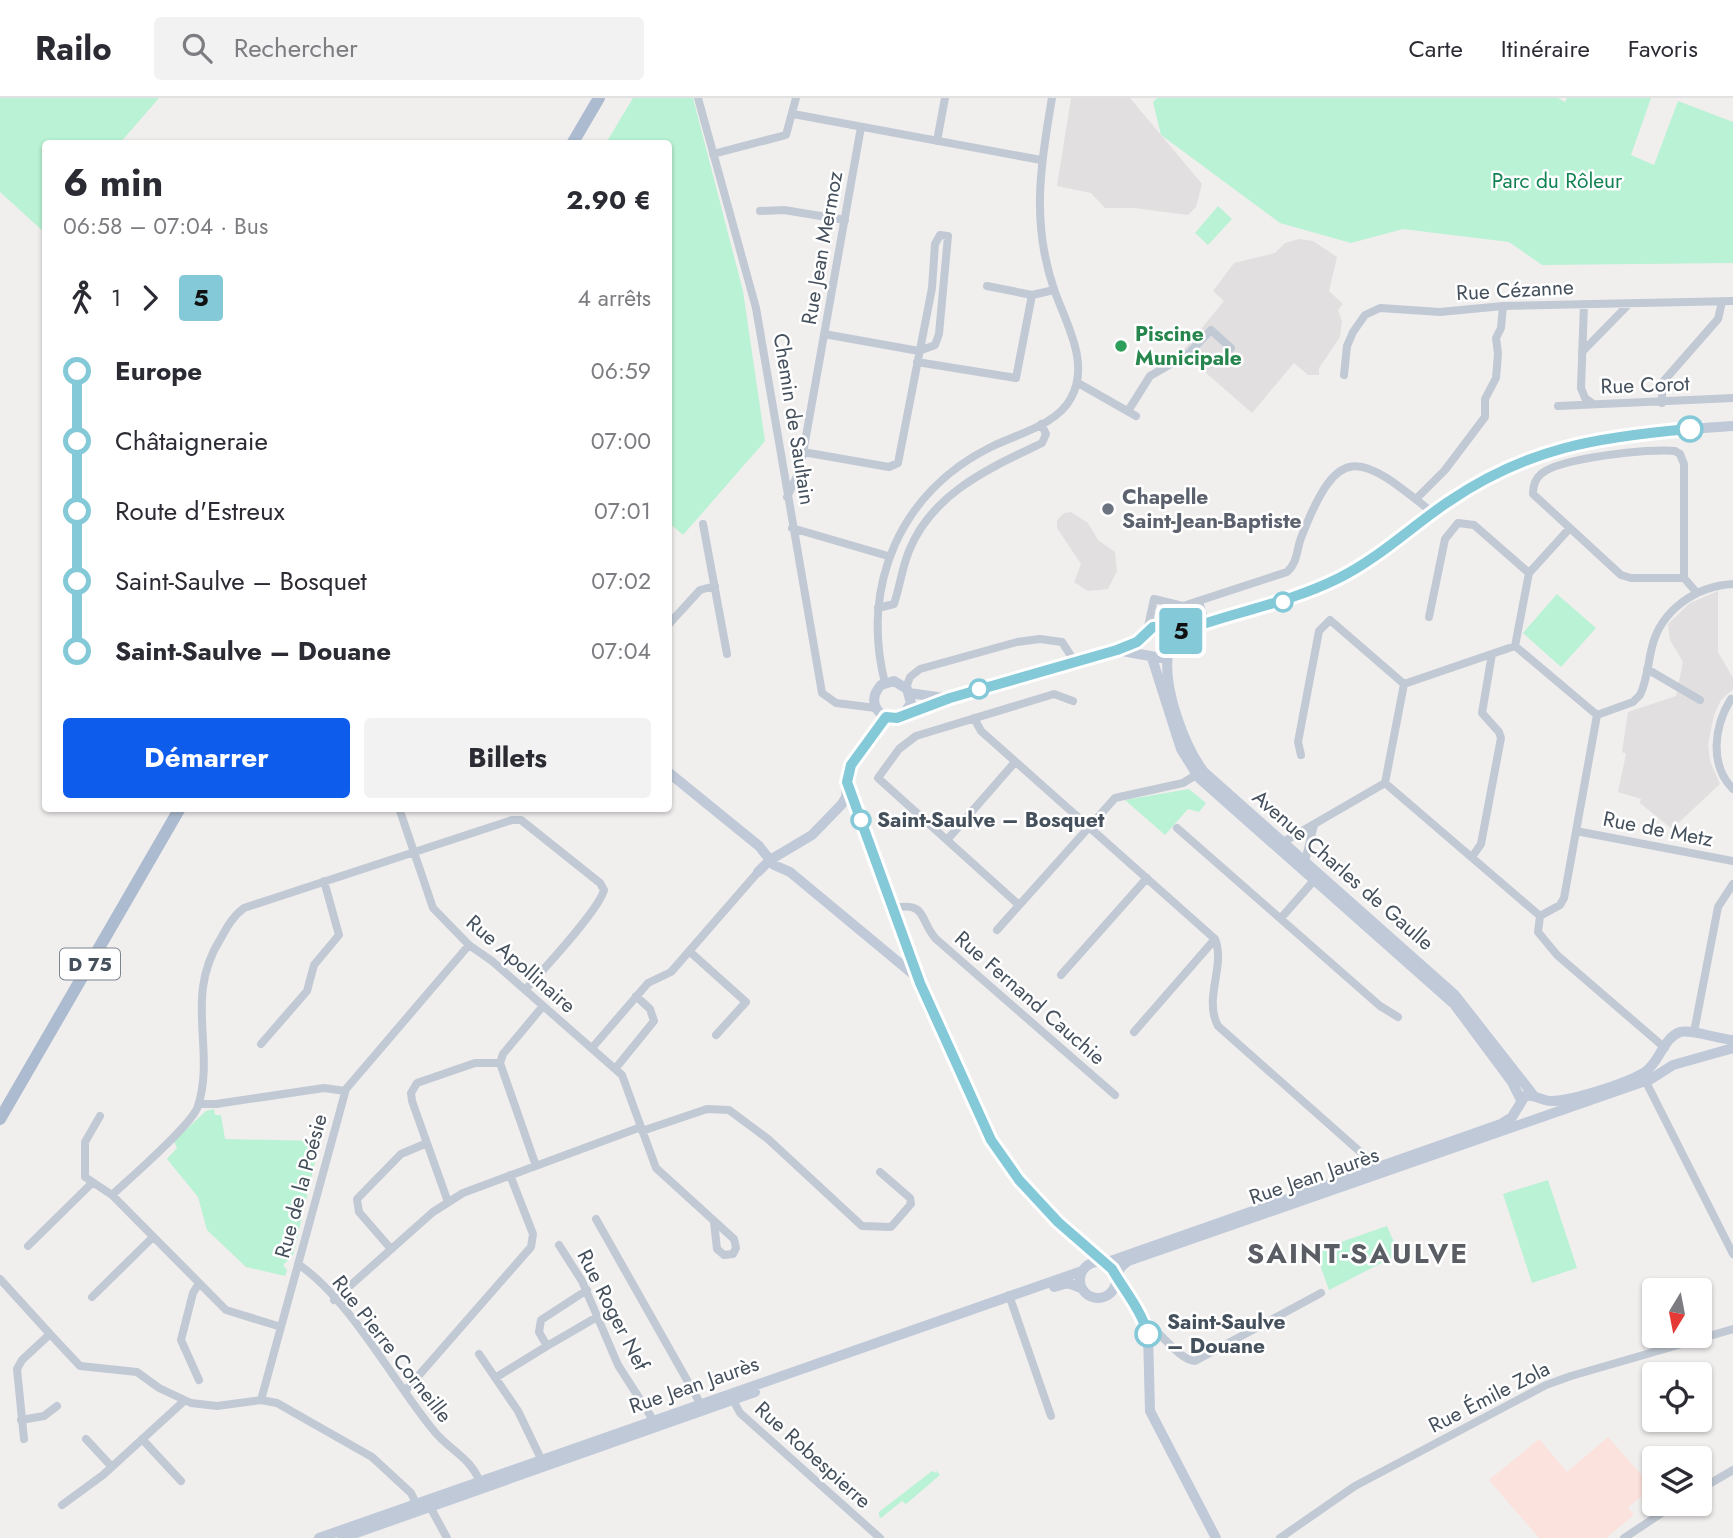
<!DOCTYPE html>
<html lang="fr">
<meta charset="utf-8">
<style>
:root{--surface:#fff;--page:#f2f2f3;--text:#2b2b33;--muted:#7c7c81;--line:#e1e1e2;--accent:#0e5ceb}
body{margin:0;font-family:Jost,sans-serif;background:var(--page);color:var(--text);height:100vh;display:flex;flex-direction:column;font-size:26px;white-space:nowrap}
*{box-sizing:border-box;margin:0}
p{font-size:23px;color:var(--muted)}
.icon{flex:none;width:38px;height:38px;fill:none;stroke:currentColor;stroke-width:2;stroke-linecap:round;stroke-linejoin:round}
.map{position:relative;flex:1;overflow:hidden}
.side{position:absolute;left:42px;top:42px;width:630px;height:672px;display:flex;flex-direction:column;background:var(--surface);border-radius:7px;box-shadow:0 2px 5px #0004}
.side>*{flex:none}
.badge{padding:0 14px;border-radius:5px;font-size:24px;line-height:46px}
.needle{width:46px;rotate:190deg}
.controls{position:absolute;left:1642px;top:1180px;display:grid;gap:14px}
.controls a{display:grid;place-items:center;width:70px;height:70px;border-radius:7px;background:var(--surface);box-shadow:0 2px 5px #0004;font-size:35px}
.map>.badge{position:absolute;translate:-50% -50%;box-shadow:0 0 0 4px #fff}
.legs{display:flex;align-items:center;gap:10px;height:77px;padding:0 21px;font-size:23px}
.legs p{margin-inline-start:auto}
.overview{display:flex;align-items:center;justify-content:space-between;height:119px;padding:0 21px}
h1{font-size:38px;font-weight:700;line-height:52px}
.primary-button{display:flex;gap:14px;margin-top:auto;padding:14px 21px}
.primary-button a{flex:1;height:80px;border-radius:7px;background:var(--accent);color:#fff;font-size:28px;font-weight:700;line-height:80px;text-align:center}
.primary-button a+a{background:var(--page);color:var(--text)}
ul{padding:0 21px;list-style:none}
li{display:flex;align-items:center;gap:24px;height:70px;font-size:26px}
li i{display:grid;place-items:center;width:10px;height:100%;margin:0 9px;background:currentColor}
li i::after{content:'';width:18px;height:18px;margin:-9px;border:5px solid;border-radius:50%;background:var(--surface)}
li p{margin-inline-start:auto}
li:first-child i{background:linear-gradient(#0000 50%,currentColor 0)}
li:last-child i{background:linear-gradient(currentColor 50%,#0000 0)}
header{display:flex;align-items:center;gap:42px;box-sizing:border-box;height:98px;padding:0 35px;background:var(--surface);border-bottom:2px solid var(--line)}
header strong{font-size:33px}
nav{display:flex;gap:38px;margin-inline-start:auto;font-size:24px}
.search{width:490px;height:63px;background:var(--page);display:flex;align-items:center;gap:18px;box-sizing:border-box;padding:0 24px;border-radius:7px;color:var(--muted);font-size:26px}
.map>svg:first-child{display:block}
.education{fill:#e2dfe0}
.medical{fill:#fce2dc}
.green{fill:#b9f2d4}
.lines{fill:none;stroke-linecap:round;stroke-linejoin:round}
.street{stroke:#c1c9d4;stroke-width:8}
.secondary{stroke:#bfc9d8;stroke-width:10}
.primary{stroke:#acbbcf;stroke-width:12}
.line-1-casing{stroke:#fff;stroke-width:16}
.line-1{stroke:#84c9d8;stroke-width:10}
.leisure-dot{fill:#2e9e5b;stroke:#fff;stroke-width:2.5}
.stop-1-dot{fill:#fff;stroke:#84c9d8;stroke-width:3.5}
.worship-dot{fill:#6b7280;stroke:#fff;stroke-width:2.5}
.labels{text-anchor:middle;stroke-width:5;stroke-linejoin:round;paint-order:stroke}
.shield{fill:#fff;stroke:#7d848e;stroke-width:2}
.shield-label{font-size:19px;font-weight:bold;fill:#45505d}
.park-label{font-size:21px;fill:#118353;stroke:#fff}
.street-label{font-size:21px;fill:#45505d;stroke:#fff}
.leisure-label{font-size:21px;font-weight:bold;fill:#27864d;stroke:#fff;text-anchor:start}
.worship-label{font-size:21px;font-weight:bold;fill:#5b616d;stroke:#fff;text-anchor:start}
.stop-label{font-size:21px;font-weight:bold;fill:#45505d;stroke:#fff;text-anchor:start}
.district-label{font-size:28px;font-weight:bold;letter-spacing:2px;fill:#5a5e64;stroke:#fff}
</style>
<header>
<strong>Railo</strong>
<div class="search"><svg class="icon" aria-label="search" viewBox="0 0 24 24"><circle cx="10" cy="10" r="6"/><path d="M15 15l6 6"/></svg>Rechercher</div>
<nav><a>Carte</a><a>Itinéraire</a><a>Favoris</a></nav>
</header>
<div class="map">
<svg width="1733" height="1440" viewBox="0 0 1733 1440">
<rect width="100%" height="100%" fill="#f1eeee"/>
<path class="education" d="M1071 0H1130L1202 86 1196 109 1188 117 1134 110H1105L1091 95 1057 88Z
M1299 141 1313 143 1337 159 1329 193 1343 206 1338 212 1342 223 1340 239 1319 270V277H1308L1294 265 1252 315 1182 254 1224 203 1213 193 1234 165 1275 155 1285 145Z
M1071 414 1088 425 1098 442 1115 454 1117 473 1108 491 1088 493 1074 484 1081 466 1057 430V422L1064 415Z
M1718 493V554L1733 580V591L1721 602 1714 617 1708 646 1710 663 1720 686 1672 731 1640 705 1641 701 1618 694 1626 656 1622 654 1628 614 1676 598 1683 564 1670 542 1668 526 1690 505Z"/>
<path class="medical" d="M1608 1339 1653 1390 1628 1409 1634 1417 1606 1440H1539L1489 1382 1539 1341 1567 1374Z"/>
<path class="green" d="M0 0H159L120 45 46 46 44 134 0 94Z
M633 0H693L743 193 765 343 683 437 668 424V46L606 45Z
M1157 0H1558L1565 4 1567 0H1651L1631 57 1654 67 1678 3 1733 24V165L1542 167 1509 144 1403 131 1351 145 1280 125 1161 37 1153 4Z
M1218 108 1232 121 1208 147 1195 135Z
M1557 496 1596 530 1561 569 1523 535Z
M1189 691 1206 705 1199 714 1188 711 1165 737 1125 702Z
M214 1011 215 1017H221L225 1041 320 1043 293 1157 283 1167 287 1172 285 1178 246 1169 207 1132 198 1099 167 1061 177 1050 174 1043 206 1013Z
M1548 1082 1577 1170 1532 1185 1503 1096Z
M1387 1128 1399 1156 1329 1192 1315 1153Z
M935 1371 940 1377 906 1406 902 1403 881 1420 879 1418V1414L932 1373 937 1375Z"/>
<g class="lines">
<path class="street" d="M698 0 756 210 822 595 836 605 876 610
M793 16 1041 62
M937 43 945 0
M713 56 786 37 796 0
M760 113 784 112 845 122
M987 188 1032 197
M1584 206 1581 290 1585 300 1593 306
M1582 254 1629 206
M917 264 1016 280 1032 197 1054 192
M1344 277 1347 248 1353 234 1365 217 1380 210 1440 214 1503 208 1733 203
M1078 285 1136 318
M1662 305V285L1718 221 1722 204
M1558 308 1733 300
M1128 313 1150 278 1188 256 1211 232 1231 250
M1675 353 1680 356 1684 366V480H1631L1621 477 1533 396C1533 389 1535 381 1541 376 1559 360 1650 350 1675 353Z
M803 354 889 369 898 365 932 190 935 146 940 137 948 138 939 236 935 247 919 253 824 236
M787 399 800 372 861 29
M1416 401 1445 372 1485 319V301L1496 280 1498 256 1496 240 1501 230 1503 208
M703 426 727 556
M792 430 888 458
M1684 480 1697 495
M1199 504 1206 526
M878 510 894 506C900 488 902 470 909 453 932 395 990 370 1042 345L1046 336 1041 326
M1429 519 1445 441 1458 425 1474 427 1529 475
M668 527 700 492 715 488
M1147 533 1154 501 1183 508 1287 474C1298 464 1296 453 1301 440 1339 341 1360 356 1433 415
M1515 548 1597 617 1564 800 1560 807 1540 818 1385 685 1404 586Z
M1515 548 1529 475 1569 431
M1647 571 1700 602
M885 585C860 488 900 394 991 349 1017 336 1057 327 1071 300 1090 266 1067 227 1055 194 1031 127 1040 68 1052 0
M906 590 910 579 920 571 1017 544 1040 541 1062 544 1075 564
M1731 601C1714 628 1709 667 1733 691
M1597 617 1633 604 1640 597C1647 583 1648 565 1652 549 1661 512 1696 488 1733 486
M974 620 981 633 1215 841
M1301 657 1298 644 1319 533 1330 522 1404 586
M399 710 433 810 469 847 492 863 622 977 656 1070 734 1141 736 1150 733 1156 724 1157 717 1151 714 1124
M1177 730 1380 908 1398 919
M1576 733 1733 763
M947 742 1015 664
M1278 747 1385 685
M1472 759 1481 746 1501 640 1499 634 1482 615 1492 556
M1301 767 1306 759 1314 727
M1019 807 878 680 899 651 916 638 1054 596 1073 603
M894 810C928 803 919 823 936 841L1115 997
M1540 818 1538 834 1557 857 1665 950
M1281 820 1317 779
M997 832 1115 700 1183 685 1199 675
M1215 841C1226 868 1203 900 1218 928L1366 1059 1375 1075
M689 853 746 904 716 937
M1061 877 1147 780
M1134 934 1215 841
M1694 934 1718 809 1733 786
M261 946 307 893 314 867 339 837 324 783
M592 950 648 885 671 874 758 774
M615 971 654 923 650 911 636 898
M1645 982 1733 1156
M199 1006H216L324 990 345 993
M100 1018 85 1044V1079L112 1097 226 1212 281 1229
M642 1033 707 1011 729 1012 768 1041 862 1128 891 1129 911 1106 910 1100 880 1074
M536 1068 500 965 503 956 543 908
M112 1097C129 1081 193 1026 198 1008 216 951 183 899 221 840 227 829 233 818 244 810L512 722H521L600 785 604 792C599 812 542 873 525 892
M448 1104 412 1003 411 995 417 985 475 965H500
M596 1121 700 1305
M559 1147 582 1183 618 1267 657 1328
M28 1148 92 1085
M391 1151 359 1114 357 1101 401 1056 427 1045
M298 1166C350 1201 394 1285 434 1333 452 1355 471 1358 482 1389
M0 1181 50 1236
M199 1185 193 1195 181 1242 199 1282
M1009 1197 1051 1318
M92 1199 153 1139
M334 1202 433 1114 463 1095 641 1029
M1144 1225C1162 1233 1177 1261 1195 1263L1321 1195
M547 1248 597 1219
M479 1256 518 1313 543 1365
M495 1280 547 1248 539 1234 541 1222 587 1192
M406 1292 531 1149 533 1136 510 1077
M731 1298 740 1315 880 1440
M261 1302 346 991 469 847
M21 1322 44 1318 57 1308
M24 1341 17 1271 22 1262 50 1236 80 1268 137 1274 159 1290 191 1305 217 1308 261 1302 277 1305 372 1359 411 1395 419 1411
M86 1341 112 1369
M142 1341 181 1383
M1699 1392 1733 1372
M428 1405 447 1440
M62 1407 103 1377 184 1303
M1280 1440 1355 1388 1546 1287 1571 1278 1733 1231
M1624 1440 1677 1405"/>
<path class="secondary" d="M1172 537C1227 515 1284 507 1337 481 1384 457 1420 421 1464 393 1550 339 1634 335 1733 328
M1168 557C1163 590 1184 648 1204 674L1455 897 1534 998
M1152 560 1181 651 1199 680 1454 906 1512 984 1521 1002
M909 595 944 600
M903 617 911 605 907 591 894 583 881 587C871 598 872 610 884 618L897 620 950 600 1117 552 1137 544 1153 529 1166 531 1174 542 1172 553 1161 560 1117 552
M668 674 759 748 774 767 790 774 914 877 997 1053 1058 1124 1102 1165
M847 684 917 875
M758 774 770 762 812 737 842 706 846 699 849 671 886 619
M1080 1182a18 18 0 1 1 36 0a18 18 0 1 1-36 0Z
M1105 1165 1501 1026 1512 1019 1525 998C1535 996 1542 1003 1551 1003 1573 1003 1627 985 1645 974 1660 964 1663 940 1680 934 1692 931 1717 941 1733 942
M1116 1179 1121 1169 1128 1163 1651 981 1673 967 1733 950
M1116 1181 1132 1201 1148 1235 1150 1313 1216 1440
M1054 1189 1068 1185 1081 1190
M319 1440 1082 1173
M342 1440 755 1294"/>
<path class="primary" d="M572 46 599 0
M0 1021 180 710"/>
</g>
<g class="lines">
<defs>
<path id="line-1" d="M1148 1236C1141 1212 1124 1192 1112 1171L1058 1124 1019 1082 991 1042 920 885 847 684 851 667 886 619 897 620 950 600 1117 552 1137 544 1153 529H1164L1172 537C1227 515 1285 507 1339 480 1379 460 1411 429 1448 404 1527 350 1597 339 1690 331"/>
</defs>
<use href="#line-1" class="line-1-casing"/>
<use href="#line-1" class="line-1"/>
</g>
<circle class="leisure-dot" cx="1121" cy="248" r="7"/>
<g class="stop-1-dot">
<circle cx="1690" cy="331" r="12"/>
<circle cx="1283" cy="504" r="9"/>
<circle cx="979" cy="591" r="9"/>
<circle cx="861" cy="722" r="9"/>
<circle cx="1148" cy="1236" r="12"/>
</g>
<circle class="worship-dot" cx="1108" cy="411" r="7"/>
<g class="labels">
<rect class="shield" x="60" y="850.5" width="60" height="31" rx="5"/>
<g class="shield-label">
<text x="90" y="873">D 75</text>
</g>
<g class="park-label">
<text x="1557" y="90">Parc du Rôleur</text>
</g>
<g class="street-label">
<text transform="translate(822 150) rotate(-80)" y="7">Rue Jean Mermoz</text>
<text transform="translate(1515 192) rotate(-3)" y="7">Rue Cézanne</text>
<text transform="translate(1645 287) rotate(-2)" y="7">Rue Corot</text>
<text transform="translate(794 321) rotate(81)" y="7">Chemin de Saultain</text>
<text transform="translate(1658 731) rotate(11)" y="7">Rue de Metz</text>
<text transform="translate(1343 772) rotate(41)" y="7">Avenue Charles de Gaulle</text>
<text transform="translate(521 866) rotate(41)" y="7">Rue Apollinaire</text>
<text transform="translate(1030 900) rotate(41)" y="7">Rue Fernand Cauchie</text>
<text transform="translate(1314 1078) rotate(-19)" y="7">Rue Jean Jaurès</text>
<text transform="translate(301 1088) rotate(-75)" y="7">Rue de la Poésie</text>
<text transform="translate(613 1212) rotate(63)" y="7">Rue Roger Nef</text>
<text transform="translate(392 1251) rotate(52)" y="7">Rue Pierre Corneille</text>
<text transform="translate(694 1287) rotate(-19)" y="7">Rue Jean Jaurès</text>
<text transform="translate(1489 1299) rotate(-27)" y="7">Rue Émile Zola</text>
<text transform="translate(813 1357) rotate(42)" y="7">Rue Robespierre</text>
</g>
<g class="leisure-label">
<text x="1135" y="243">Piscine<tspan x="1135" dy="24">Municipale</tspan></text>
</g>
<g class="worship-label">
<text x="1122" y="406">Chapelle<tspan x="1122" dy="24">Saint-Jean-Baptiste</tspan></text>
</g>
<g class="stop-label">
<text x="877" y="729">Saint-Saulve – Bosquet</text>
<text x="1167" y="1231">Saint-Saulve<tspan x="1167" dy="24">– Douane</tspan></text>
</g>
<g class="district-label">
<text x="1358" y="1165">SAINT-SAULVE</text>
</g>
</g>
</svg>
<div class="controls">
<a><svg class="needle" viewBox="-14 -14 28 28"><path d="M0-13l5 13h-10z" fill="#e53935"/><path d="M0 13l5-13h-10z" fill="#7c7c81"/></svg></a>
<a><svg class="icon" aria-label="locate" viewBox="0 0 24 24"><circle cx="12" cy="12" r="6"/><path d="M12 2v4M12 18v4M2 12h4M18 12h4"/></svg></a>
<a><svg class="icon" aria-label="layers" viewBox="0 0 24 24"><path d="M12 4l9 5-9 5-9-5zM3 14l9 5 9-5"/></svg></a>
</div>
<b class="badge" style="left:1181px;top:533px;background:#84c9d8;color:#111">5</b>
<section class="side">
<div class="overview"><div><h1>6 min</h1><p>06:58 – 07:04 · Bus</p></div><b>2.90 €</b></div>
<div class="legs"><svg class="icon" aria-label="walk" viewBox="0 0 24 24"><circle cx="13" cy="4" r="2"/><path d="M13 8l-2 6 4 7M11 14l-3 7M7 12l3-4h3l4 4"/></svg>1<svg class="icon" aria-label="forward" viewBox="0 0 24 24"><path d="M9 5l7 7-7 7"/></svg><b class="badge" style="background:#84c9d8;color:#111">5</b><p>4 arrêts</p></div>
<ul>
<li><i style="color:#84c9d8"></i><b>Europe</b><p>06:59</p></li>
<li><i style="color:#84c9d8"></i><span>Châtaigneraie</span><p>07:00</p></li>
<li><i style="color:#84c9d8"></i><span>Route d'Estreux</span><p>07:01</p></li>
<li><i style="color:#84c9d8"></i><span>Saint-Saulve – Bosquet</span><p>07:02</p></li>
<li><i style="color:#84c9d8"></i><b>Saint-Saulve – Douane</b><p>07:04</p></li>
</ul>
<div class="primary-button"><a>Démarrer</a><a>Billets</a></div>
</section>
</div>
